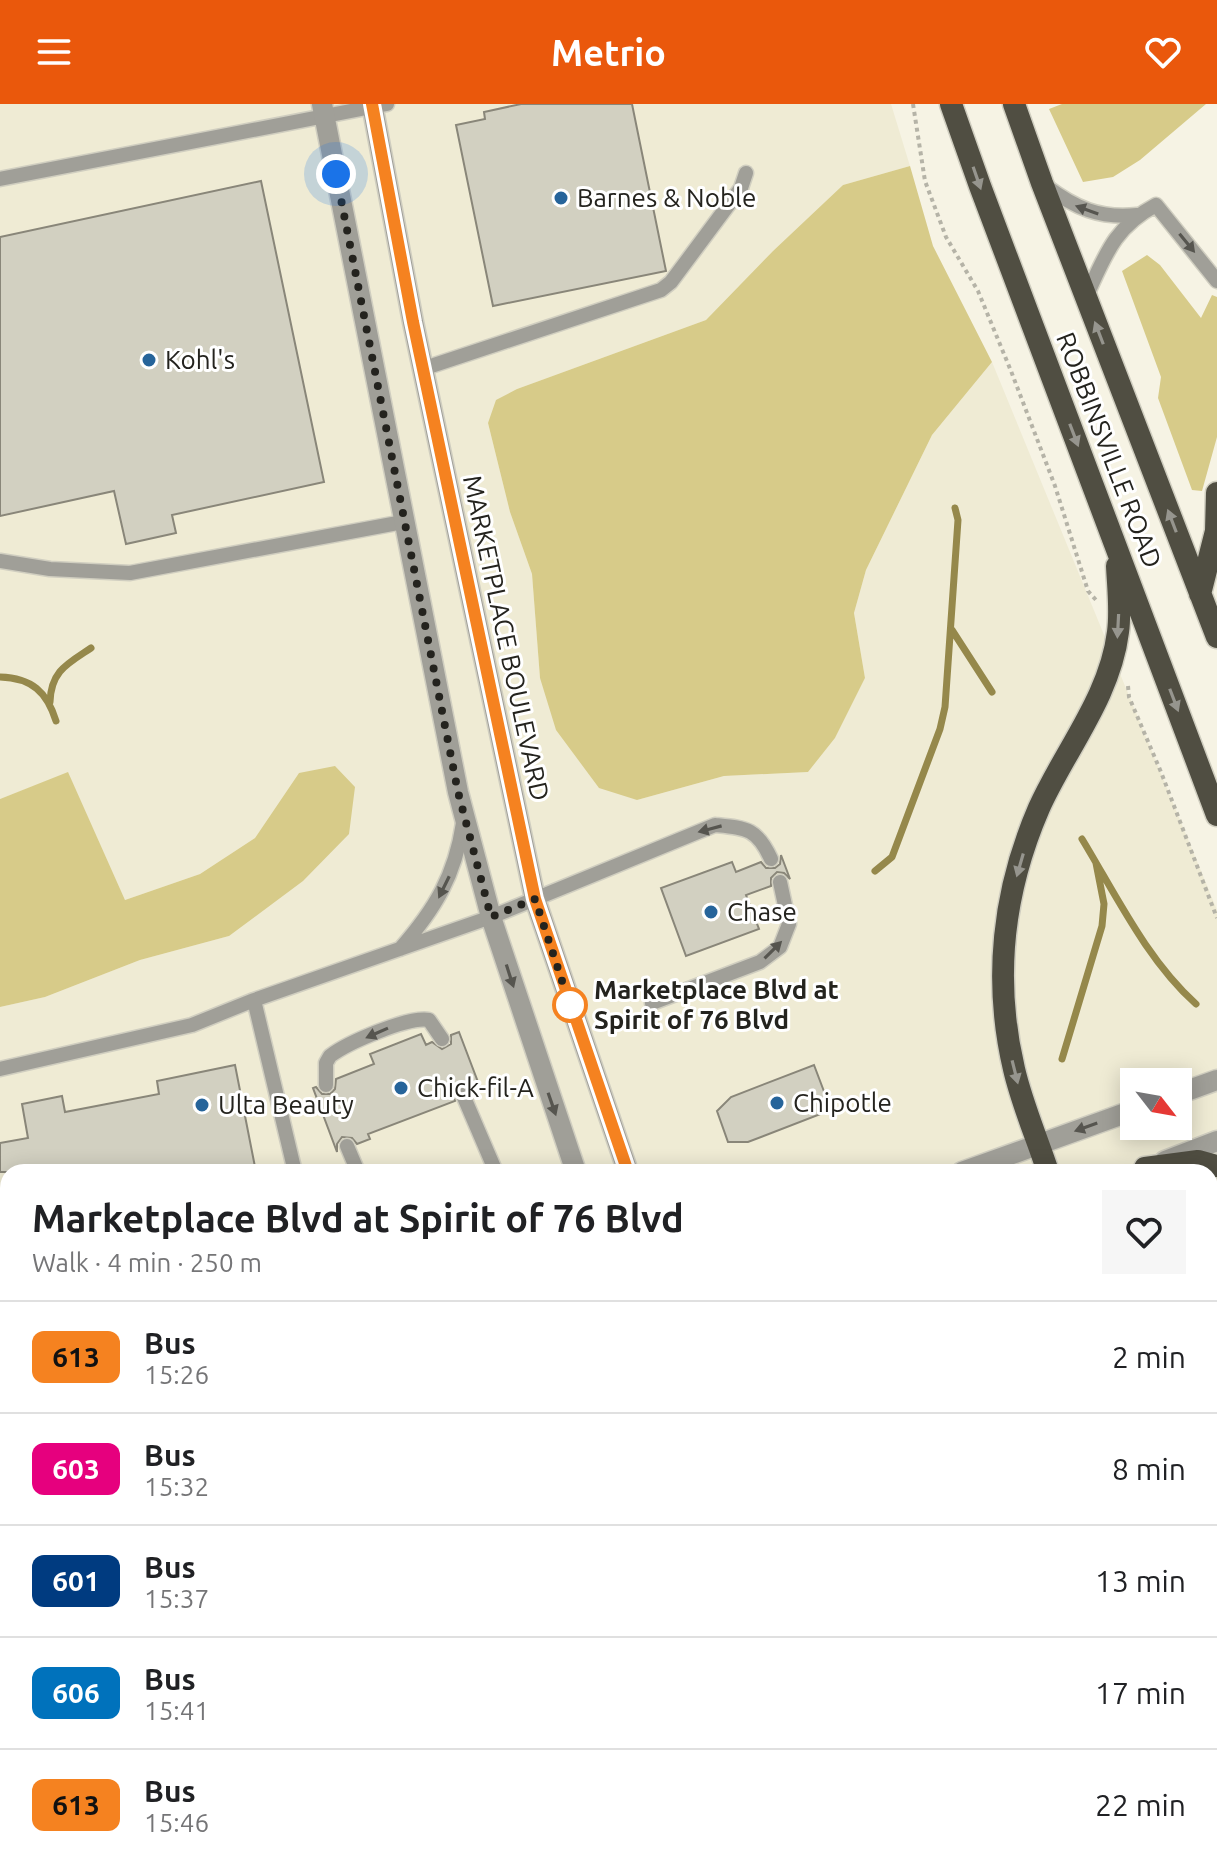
<!DOCTYPE html>
<meta charset="utf-8">
<style>
:root{--surface:#fff;--page:#f6f6f6;--text:#202124;--muted:#757577;--line:#e0e0e0;--accent:#ea580c}
body{margin:0;font-family:Ubuntu,sans-serif;background:var(--page);color:var(--text);height:100vh;display:flex;flex-direction:column;font-size:30px;white-space:nowrap}
*{box-sizing:border-box;margin:0}
p{font-size:26px;color:var(--muted)}
.icon{flex:none;width:44px;height:44px;fill:none;stroke:currentColor;stroke-width:2;stroke-linecap:round;stroke-linejoin:round}
.map{position:relative;flex:1;overflow:hidden}
.panel{position:absolute;left:0px;top:1060px;width:1218px;height:712px;display:flex;flex-direction:column;background:var(--surface);border-radius:24px 24px 0 0;box-shadow:0 4px 20px #0003}
.panel>*{flex:none}
.badge{padding:0 16px;border-radius:12px;font-size:28px;line-height:52px}
.needle{width:52px;rotate:121deg}
.buttons{position:absolute;left:1120px;top:964px;display:grid;gap:16px}
.buttons a{display:grid;place-items:center;width:72px;height:72px;border-radius:0px;background:var(--surface);box-shadow:0 4px 20px #0003;font-size:40px}
.you{position:absolute;width:40px;height:40px;margin:-20px;border:6px solid #fff;border-radius:50%;background:#1a73e8;box-shadow:0 0 0 12px #1a73e833}
.map>.badge{position:absolute;translate:-50% -50%;box-shadow:0 0 0 4px #fff}
.round{display:grid;place-items:center;flex:none;width:84px;height:84px;border-radius:0px;background:var(--page)}
.overview{display:flex;align-items:center;justify-content:space-between;height:136px;padding:0 32px}
h1{font-size:38px;font-weight:700;line-height:60px}
ul{padding:0;list-style:none}
li{display:flex;align-items:center;gap:24px;height:112px;padding:0 32px;border-top:2px solid var(--line)}
li div{flex:1}
li b{display:block;font-size:30px}
li em{font-style:normal}
li .badge{min-width:88px;font-weight:700;text-align:center}
header{display:flex;justify-content:space-between;align-items:center;height:104px;padding:0 32px;background:var(--accent);color:#fff;font-size:36px;font-weight:700}
.map>svg:first-child{display:block}
.built{fill:#efebd4;fill-rule:evenodd}
.green{fill:#d7cb89}
.lines{fill:none;stroke-linecap:round;stroke-linejoin:round}
.stream{stroke:#95884b;stroke-width:7}
.building{fill:#d2d0c1;stroke:#898679;stroke-width:2}
.service-casing{stroke:#d0cec0;stroke-width:17}
.minor-casing{stroke:#d0cec0;stroke-width:23}
.trunk-casing{stroke:#d0cec0;stroke-width:25}
.path{stroke:#b5b3a7;stroke-width:4;stroke-dasharray:4 4;stroke-linecap:butt}
.service{stroke:#a09f98;stroke-width:14}
.minor{stroke:#a09f98;stroke-width:20}
.trunk{stroke:#504e42;stroke-width:22}
.oneway{fill:#96958e}
.oneway2{fill:#56554f}
.line-casing{stroke:#fff;stroke-width:18}
.line{stroke:#f58220;stroke-width:12}
.walk{stroke:#24231e;stroke-width:8;stroke-dasharray:0 14.4}
.poi-dot{fill:#26649a;stroke:#fff;stroke-width:3}
.stop-dot{fill:#fff;stroke:#f58220;stroke-width:4}
.labels{text-anchor:middle;stroke-width:6;stroke-linejoin:round;paint-order:stroke}
.poi-label{font-size:26px;fill:#24231e;stroke:#fff;text-anchor:start}
.street-label{font-size:26px;fill:#24231e;stroke:#fff}
.stop-label{font-size:26px;font-weight:bold;fill:#24231e;stroke:#fff;text-anchor:start}
</style>
<header><svg class="icon" aria-label="menu" viewBox="0 0 24 24"><path d="M4 6h16M4 12h16M4 18h16"/></svg>Metrio<svg class="icon" aria-label="heart" viewBox="0 0 24 24"><path d="M12 20l-8-8c-3-5 5-10 8-4 3-6 11-1 8 4z"/></svg></header>
<div class="map">
<svg width="1217" height="1772" viewBox="0 0 1217 1772">
<rect width="100%" height="100%" fill="#f6f3e4"/>
<path class="built" d="M0 0H891L910 62 843 81 773 147 706 216 517 285 488 319 510 408 532 470 540 574 637 696 724 672 808 668 835 634 865 574 854 509 866 466 932 331 992 258 1217 806V1772H0V903L45 893 140 856 229 832 299 669 255 734 200 770 125 796 68 669 0 695ZM1134 978H1178V1022H1134ZM8 1068H1210V1764H8Z"/>
<path class="green" d="M1062 0H1206L1140 56 1113 73 1083 78 1049 5Z
M910 62 933 142 992 258 932 331 866 466 854 509 865 574 835 634 808 668 724 672 637 696 599 684 556 626 540 574 532 470 510 408 488 319 496 296 517 285 706 216 773 147 843 81Z
M1147 151 1160 161 1201 214 1212 191 1217 193V333L1202 387 1192 386 1158 294 1161 273 1122 167Z
M335 662 355 683 349 730 303 777 229 832 140 856 45 893 0 903V695L68 668 125 796 200 770 255 734 299 669Z"/>
<g class="lines">
<path class="stream" d="M952 526 992 588
M0 573C32 574 47 588 56 617
M50 598C51 567 67 560 91 544
M1082 735C1116 791 1147 856 1196 900
M875 767 892 753 940 625 945 603 958 416 955 404
M1062 955 1102 822 1104 800 1096 759
M1210 1313 1217 1332"/>
</g>
<path class="building" d="M521 0H632L666 167 493 202 456 21 485 15 484 8Z
M261 77 324 378 172 411 176 429 126 440 114 387 0 412V133Z
M781 751 790 775 784 769 777 768 771 774V782L746 791 759 825 686 852 661 784 732 758 736 768 761 758 766 764H775L780 760Z
M459 928 481 986 473 989 468 983 458 982 453 989 455 997 368 1030 370 1035 357 1040 352 1034 342 1033 337 1040V1048L313 984 316 983 322 990H330L335 985 336 975 374 960 370 950 421 930 426 941 432 938 442 945 451 940V931Z
M235 961 256 1068H0V1039L28 1034 22 1000 62 992 65 1008 159 990 157 977Z
M814 961 831 1006 748 1038H728L717 1007 731 993Z"/>
<g class="lines">
<defs>
<path id="service" d="M0 75 387 0
M1046 82C1075 104 1100 115 1137 111
M1086 193C1105 152 1114 123 1156 101L1217 177
M422 265 661 186 671 178 741 84 746 69
M0 457 50 465 130 469 403 418
M400 845C435 805 455 772 463 719
M254 896 295 1068
M652 899 760 858 780 843 789 820 780 778
M0 965 192 921 254 896 491 813 715 721C746 724 757 724 771 755
M326 981V959L330 952C347 939 408 912 429 916L442 935
M463 991 496 1068
M347 1042 358 1068
M0 1203 8 1201
M0 1690 8 1729
M15 1764 17 1772
M884 1772 891 1764"/>
<path id="minor" d="M322 0 458 688 491 813 576 1068
M372 0 413 218 535 795 628 1068
M1178 990 1217 976
M1165 1057 1217 1037
M962 1068 1134 1006
M0 1552 8 1550
M0 1578 8 1576
M929 1764 938 1772
M1009 1764 1018 1772"/>
<path id="trunk" d="M951 0 980 82 1217 711
M1014 0 1042 79 1217 533
M1200 490 1216 427 1217 389
M1145 1064 1198 1057 1217 1062
M1048 1068C1037 1034 1022 1000 1014 965 993 876 1003 787 1039 704 1065 646 1110 593 1118 528 1121 507 1118 483 1117 462"/>
</defs>
<use href="#service" class="service-casing"/>
<use href="#minor" class="minor-casing"/>
<use href="#trunk" class="trunk-casing"/>
<path class="path" d="M913 0 925 77 946 133 978 187 1011 267 1055 382 1088 487 1096 496
M1128 582 1129 593 1161 668 1217 814"/>
<use href="#service" class="service"/>
<use href="#minor" class="minor"/>
<use href="#trunk" class="trunk"/>
</g>
<defs><path id="oneway-solid" d="M-6-.8H1V-3.2L6.5 0L1 3.2V.8H-6Z" transform="scale(2)"/></defs>
<g class="oneway">
<use href="#oneway-solid" transform="translate(977 74) rotate(71)"/>
<use href="#oneway-solid" transform="translate(1099 229) rotate(-111)"/>
<use href="#oneway-solid" transform="translate(1074 331) rotate(69)"/>
<use href="#oneway-solid" transform="translate(1172 417) rotate(-111)"/>
<use href="#oneway-solid" transform="translate(1118 522) rotate(93)"/>
<use href="#oneway-solid" transform="translate(1174 596) rotate(69)"/>
<use href="#oneway-solid" transform="translate(1020 761) rotate(106)"/>
<use href="#oneway-solid" transform="translate(1015 968) rotate(76)"/>
</g>
<g class="oneway2">
<use href="#oneway-solid" transform="translate(1087 106) rotate(-160)"/>
<use href="#oneway-solid" transform="translate(1187 139) rotate(51)"/>
<use href="#oneway-solid" transform="translate(710 725) rotate(165)"/>
<use href="#oneway-solid" transform="translate(444 783) rotate(116)"/>
<use href="#oneway-solid" transform="translate(773 846) rotate(-45)"/>
<use href="#oneway-solid" transform="translate(510 872) rotate(72)"/>
<use href="#oneway-solid" transform="translate(377 929) rotate(156)"/>
<use href="#oneway-solid" transform="translate(552 1000) rotate(71)"/>
<use href="#oneway-solid" transform="translate(1086 1023) rotate(160)"/>
</g>
<g class="lines">
<defs>
<path id="line" d="M372 0 413 218 535 795 628 1068"/>
</defs>
<use href="#line" class="line-casing"/>
<use href="#line" class="line"/>
<path class="walk" d="M336 70 458 688 491 813 535 795 570 901"/>
</g>
<g class="poi-dot">
<circle cx="561" cy="94" r="8"/>
<circle cx="149" cy="256" r="8"/>
<circle cx="711" cy="808" r="8"/>
<circle cx="401" cy="984" r="8"/>
<circle cx="777" cy="999" r="8"/>
<circle cx="202" cy="1001" r="8"/>
</g>
<circle class="stop-dot" cx="570" cy="901" r="16"/>
<g class="labels">
<g class="poi-label">
<text x="577" y="103">Barnes &amp; Noble</text>
<text x="165" y="265">Kohl's</text>
<text x="727" y="817">Chase</text>
<text x="417" y="993">Chick-fil-A</text>
<text x="793" y="1008">Chipotle</text>
<text x="218" y="1010">Ulta Beauty</text>
</g>
<g class="street-label">
<text transform="translate(1109 346) rotate(69)" y="9">ROBBINSVILLE ROAD</text>
<text transform="translate(506 534) rotate(78)" y="9">MARKETPLACE BOULEVARD</text>
</g>
<g class="stop-label">
<text x="594" y="895">Marketplace Blvd at<tspan x="594" dy="30">Spirit of 76 Blvd</tspan></text>
</g>
</g>
</svg>
<div class="buttons">
<a><svg class="needle" viewBox="-14 -14 28 28"><path d="M0-13l5 13h-10z" fill="#e53935"/><path d="M0 13l5-13h-10z" fill="#757577"/></svg></a>
</div>
<div class="you" style="left:336px;top:70px"></div>
<section class="panel">
<div class="overview"><div><h1>Marketplace Blvd at Spirit of 76 Blvd</h1><p>Walk · 4 min · 250 m</p></div><a class="round"><svg class="icon" aria-label="heart" viewBox="0 0 24 24"><path d="M12 20l-8-8c-3-5 5-10 8-4 3-6 11-1 8 4z"/></svg></a></div>
<ul>
<li><span class="badge" style="background:#f58220;color:#111">613</span><div><b>Bus</b><p>15:26</p></div><em>2 min</em></li>
<li><span class="badge" style="background:#e6007e;color:#fff">603</span><div><b>Bus</b><p>15:32</p></div><em>8 min</em></li>
<li><span class="badge" style="background:#003b80;color:#fff">601</span><div><b>Bus</b><p>15:37</p></div><em>13 min</em></li>
<li><span class="badge" style="background:#0072bc;color:#fff">606</span><div><b>Bus</b><p>15:41</p></div><em>17 min</em></li>
<li><span class="badge" style="background:#f58220;color:#111">613</span><div><b>Bus</b><p>15:46</p></div><em>22 min</em></li>
</ul>
</section>
</div>
